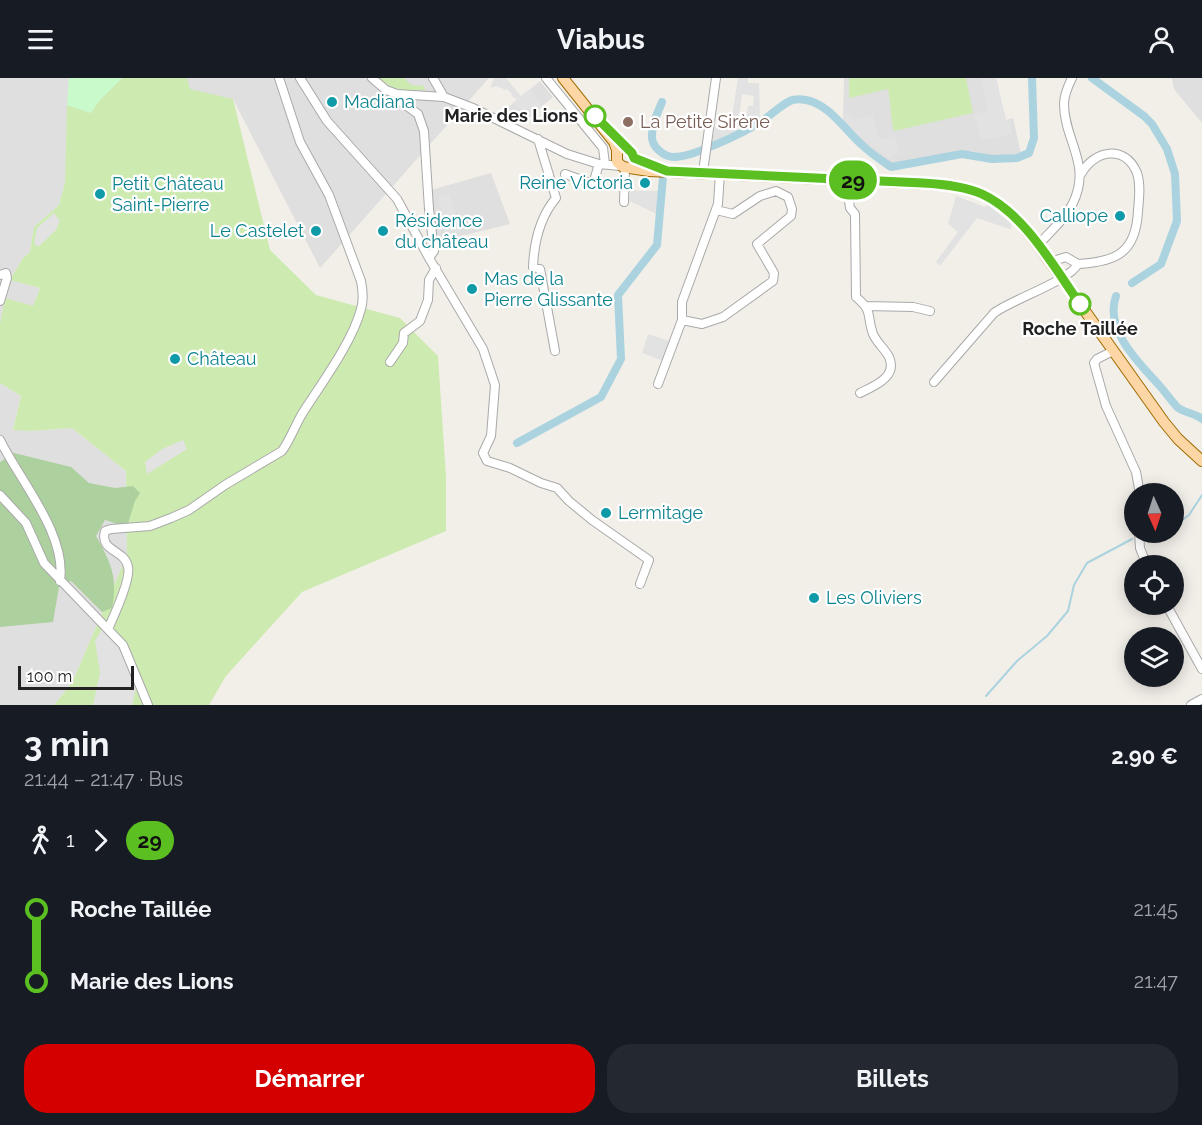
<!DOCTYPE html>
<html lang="fr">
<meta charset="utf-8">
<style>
:root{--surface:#171b24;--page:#242831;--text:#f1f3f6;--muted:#9ea1a6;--accent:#d40000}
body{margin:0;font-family:Raleway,sans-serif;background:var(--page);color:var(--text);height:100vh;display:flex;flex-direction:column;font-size:22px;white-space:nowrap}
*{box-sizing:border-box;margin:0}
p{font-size:20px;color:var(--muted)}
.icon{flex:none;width:33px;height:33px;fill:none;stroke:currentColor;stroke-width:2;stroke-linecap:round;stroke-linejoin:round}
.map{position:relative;height:627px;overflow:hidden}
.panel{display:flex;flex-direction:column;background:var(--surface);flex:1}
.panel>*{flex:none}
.badge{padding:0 12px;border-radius:20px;font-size:21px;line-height:39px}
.needle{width:39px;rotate:177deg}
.buttons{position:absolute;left:1124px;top:405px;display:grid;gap:12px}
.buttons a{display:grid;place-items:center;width:60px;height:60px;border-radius:50%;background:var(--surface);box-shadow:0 3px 15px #0003;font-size:30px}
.scale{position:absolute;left:18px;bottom:15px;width:116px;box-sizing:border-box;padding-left:6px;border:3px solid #222;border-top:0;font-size:16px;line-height:21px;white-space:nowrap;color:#222;-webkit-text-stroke:4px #fff;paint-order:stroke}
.map>.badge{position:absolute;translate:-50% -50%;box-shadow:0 0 0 3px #fff}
.legs{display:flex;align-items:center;gap:9px;height:66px;padding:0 24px;font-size:20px}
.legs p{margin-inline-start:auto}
.head{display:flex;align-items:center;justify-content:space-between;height:102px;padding:0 24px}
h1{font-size:33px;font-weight:700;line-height:45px}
.primary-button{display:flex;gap:12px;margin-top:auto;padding:12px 24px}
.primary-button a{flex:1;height:69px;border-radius:24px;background:var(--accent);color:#fff;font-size:24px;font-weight:700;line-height:69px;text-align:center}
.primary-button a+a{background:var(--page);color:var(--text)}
ul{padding:0 24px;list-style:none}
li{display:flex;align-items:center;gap:21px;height:72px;font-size:22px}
li i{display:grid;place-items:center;width:9px;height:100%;margin:0 8px;background:currentColor}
li i::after{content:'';width:15px;height:15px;margin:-8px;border:4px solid;border-radius:50%;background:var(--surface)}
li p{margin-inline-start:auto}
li:first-child i{background:linear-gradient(#0000 50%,currentColor 0)}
li:last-child i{background:linear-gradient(currentColor 50%,#0000 0)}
header{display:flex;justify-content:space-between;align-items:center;height:78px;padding:0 24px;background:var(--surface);font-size:27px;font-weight:700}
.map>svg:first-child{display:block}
.residential{fill:#e0dfdf}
.grass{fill:#cdebb0}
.forest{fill:#add19e}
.park{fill:#c8facc}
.parking{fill:#e2e2e2}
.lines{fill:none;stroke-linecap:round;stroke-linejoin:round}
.stream{stroke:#aad3df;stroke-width:2}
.canal{stroke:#aad3df;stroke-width:8}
.minor-casing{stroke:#a9a9a9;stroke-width:10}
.major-casing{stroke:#a06b00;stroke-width:12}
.minor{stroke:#fff;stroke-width:8}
.major{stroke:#fcd6a4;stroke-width:10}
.line-1-casing{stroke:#fff;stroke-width:14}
.line-1{stroke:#5bbf21;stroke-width:9}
.culture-dot{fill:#0f9aa8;stroke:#fff;stroke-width:2}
.stop-1-dot{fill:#fff;stroke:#5bbf21;stroke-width:3}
.education-dot{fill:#8d6e63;stroke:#fff;stroke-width:2}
.labels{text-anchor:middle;stroke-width:4.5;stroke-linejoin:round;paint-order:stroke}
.culture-label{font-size:18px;fill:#0d838f;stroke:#fff;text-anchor:start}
.stop-label{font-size:18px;font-weight:bold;fill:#222;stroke:#fff;text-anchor:end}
.education-label{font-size:18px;fill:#785e54;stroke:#fff;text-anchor:start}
</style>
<header><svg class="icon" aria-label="menu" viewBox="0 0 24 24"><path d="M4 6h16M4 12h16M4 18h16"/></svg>Viabus<svg class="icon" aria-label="person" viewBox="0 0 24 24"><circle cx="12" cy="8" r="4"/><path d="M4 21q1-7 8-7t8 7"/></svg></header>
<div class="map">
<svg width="1202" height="627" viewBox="0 0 1202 627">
<rect width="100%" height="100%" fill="#f2efe9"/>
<path class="residential" d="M0 0H489L320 190 233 21 65 105 59 127 34 149 30 174 23 180 11 202 40 210 33 228 0 246Z
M844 0H996L1006 42 1013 40 1021 76 992 78 971 73 894 87 869 69 843 43Z
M1172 0H1202V45L1174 11Z
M540 3 553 19 521 46 500 36Z
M491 95 510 146 457 159 442 160 435 155 431 112Z
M0 305 21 318 13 351 32 353 72 350 126 393 127 477 72 605 54 627H0Z"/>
<path class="grass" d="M122 0H187L190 11 233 21 270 172 316 217 400 240 438 278 446 399V453L302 514 226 598 209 627H54L72 605 127 477 126 393 72 350 32 353 13 352 21 318 0 305V246L5 220 33 228 40 210 10 202 23 180 30 174 34 149 59 127 65 105 67 27 91 35 99 23Z
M378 0H404L411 7 424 8 425 12C404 12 395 14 378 0Z
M849 0H966L973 35 894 53C890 38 891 25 888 11L849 20Z"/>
<path class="forest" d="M14 375 71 389 89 405 115 410 133 408 140 415 135 423 127 449 105 442 96 458C111 485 118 499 112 530L102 534 71 503 59 509 53 544 0 549V384Z"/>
<path class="park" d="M69 0H122L99 23 91 35 67 27Z"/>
<path class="parking" d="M494 0H506L521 18 530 11 543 28 531 37 528 34 512 26 517 21 511 18 512 16 507 11 506 12 496 8 490 10Z
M738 0H748V5H759L760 39 745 48 748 28H753L754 18 742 16 737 54 712 64 715 49 730 51Z
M981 0H996L1006 42 1010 43 1012 56 983 62 980 57 974 37 988 32Z
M845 34 855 41 873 37 879 62 895 58 900 75 892 77V82L870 67 844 44Z
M631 111 640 113H658L657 136 629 123Z
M449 116 461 153 456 155V153L444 154 441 129H439L438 118Z
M956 118 985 129 988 127 1012 146 1010 151 977 140 940 188 936 184 958 154 948 146Z
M54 135 60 143 56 152 38 169 34 165 37 150Z
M648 256 669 263 665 274 669 276 666 284 642 275Z
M183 362 187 371 147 396 145 384 162 371Z
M102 551 124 573 136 610 132 627H93L100 595 95 563Z"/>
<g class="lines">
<path class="stream" d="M1173 449 1189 437 1202 417
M1144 458 1156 454
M986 618 1017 583 1047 558 1068 533 1074 507 1087 485 1132 461"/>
<path class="canal" d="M1092 0 1144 38 1152 46 1167 71 1175 96 1177 143 1161 186 1132 205
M662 24C658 34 651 47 652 59 652 69 664 79 674 79 694 79 745 54 762 43 771 37 779 29 788 24 793 21 800 21 806 22 829 26 845 52 862 67 870 75 881 82 891 89L962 76 992 81 1017 80 1029 75 1034 60 1032 0
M1116 218C1104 252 1139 285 1159 307 1165 314 1171 322 1177 329 1184 335 1195 335 1202 341
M517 365 601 319 621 281 618 217 657 167 663 99"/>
<defs>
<path id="minor" d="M300 0 327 43 397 121 429 180
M372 0 386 12 397 16 444 19 473 30 567 76 599 86 620 88
M433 0 444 19
M546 0 603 70 605 86
M397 16 400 23 418 36 424 53 429 131 434 173 429 180 483 271 495 307 491 358 483 375 487 383 510 390 541 405 557 410 569 423 592 442 649 482 640 506
M538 61 556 120C540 139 534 165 533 189L540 191 555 273
M703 94 716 0
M565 96 593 106 599 86
M846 102 850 130 855 136 856 219C874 234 866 237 873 256 877 265 885 271 889 279 898 299 874 308 860 315
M624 124 625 89
M1038 167C1050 154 1065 141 1073 125 1092 86 1064 62 1064 26 1064 17 1068 8 1072 0
M1050 184 1066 179 1078 186
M1078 186C1117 184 1136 174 1138 133 1139 121 1141 107 1137 95 1125 66 1094 72 1081 96
M0 197 6 195 7 200 0 223
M866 228 913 229 930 233
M682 242 702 246 723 239 773 203 774 195 757 166 791 138 792 131 788 119 776 113 760 118 733 136 716 132
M1113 273 1097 281 1094 285 1106 328 1136 394 1140 416
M390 284 403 265 404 255 420 243 428 222 429 202 436 190
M934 304 994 235C1013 221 1069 203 1078 186
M658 306 682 242V224L718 126 720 95
M0 362C20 403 67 456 60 503
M0 417 26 445 44 485 123 567 148 627
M1139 454 1140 470 1147 488
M1166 526 1202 591
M108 551C114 538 131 500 128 489 125 471 99 474 105 453L111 451 150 448 171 440 189 432 225 407 282 373C290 362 295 348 302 336 321 306 352 265 361 231 364 221 363 213 361 203L329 117 300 64 279 0
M1191 627 1202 621"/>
<path id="major" d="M563 0 614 64 617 72V84L623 89 649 93 952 107C961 110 972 112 981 115 1005 125 1022 147 1038 167L1164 344 1178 361 1202 383
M614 58 632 75 634 79"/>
</defs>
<use href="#minor" class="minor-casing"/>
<use href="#major" class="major-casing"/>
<use href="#minor" class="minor"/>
<use href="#major" class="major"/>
</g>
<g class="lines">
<defs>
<path id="line-1" d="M595 38 632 75 634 80 667 93 923 105C942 106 964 108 982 116 1024 135 1054 189 1080 226"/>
</defs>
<use href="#line-1" class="line-1-casing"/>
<use href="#line-1" class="line-1"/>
</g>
<g class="culture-dot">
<circle cx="332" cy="24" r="6"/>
<circle cx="645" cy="105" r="6"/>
<circle cx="100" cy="116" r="6"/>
<circle cx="1120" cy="138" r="6"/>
<circle cx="316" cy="153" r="6"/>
<circle cx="383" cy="153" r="6"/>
<circle cx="472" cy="211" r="6"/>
<circle cx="175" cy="281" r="6"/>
<circle cx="606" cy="435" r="6"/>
<circle cx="814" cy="520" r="6"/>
</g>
<g class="stop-1-dot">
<circle cx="595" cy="38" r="10"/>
<circle cx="1080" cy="226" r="10"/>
</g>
<circle class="education-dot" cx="628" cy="44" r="6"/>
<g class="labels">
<g class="culture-label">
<text x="344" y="30">Madiana</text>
<text x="633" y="111" text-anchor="end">Reine Victoria</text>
<text x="112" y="112">Petit Château<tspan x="112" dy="21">Saint-Pierre</tspan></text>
<text x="1108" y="144" text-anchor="end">Calliope</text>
<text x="395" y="149">Résidence<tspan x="395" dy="21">du château</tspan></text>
<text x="304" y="159" text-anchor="end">Le Castelet</text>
<text x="484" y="207">Mas de la<tspan x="484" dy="21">Pierre Glissante</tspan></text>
<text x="187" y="287">Château</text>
<text x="618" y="441">Lermitage</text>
<text x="826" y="526">Les Oliviers</text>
</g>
<g class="stop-label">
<text x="578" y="44">Marie des Lions</text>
<text x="1080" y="257" text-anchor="middle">Roche Taillée</text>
</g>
<g class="education-label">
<text x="640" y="50">La Petite Sirène</text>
</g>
</g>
</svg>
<div class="buttons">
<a><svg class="needle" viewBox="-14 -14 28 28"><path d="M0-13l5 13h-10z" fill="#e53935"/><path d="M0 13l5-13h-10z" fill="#9ea1a6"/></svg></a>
<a><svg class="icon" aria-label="locate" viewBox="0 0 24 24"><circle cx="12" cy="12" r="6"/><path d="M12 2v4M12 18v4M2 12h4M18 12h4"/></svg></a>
<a><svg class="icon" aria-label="layers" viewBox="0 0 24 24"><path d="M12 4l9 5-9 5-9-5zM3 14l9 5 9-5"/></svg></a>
</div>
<div class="scale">100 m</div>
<b class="badge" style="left:853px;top:102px;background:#5bbf21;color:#111">29</b>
</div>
<section class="panel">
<div class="head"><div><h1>3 min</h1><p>21:44 – 21:47 · Bus</p></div><b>2.90 €</b></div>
<div class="legs"><svg class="icon" aria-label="walk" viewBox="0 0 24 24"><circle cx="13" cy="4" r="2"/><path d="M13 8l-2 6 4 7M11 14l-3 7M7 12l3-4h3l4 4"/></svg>1<svg class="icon" aria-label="forward" viewBox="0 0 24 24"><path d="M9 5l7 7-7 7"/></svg><b class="badge" style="background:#5bbf21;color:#111">29</b></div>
<ul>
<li><i style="color:#5bbf21"></i><b>Roche Taillée</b><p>21:45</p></li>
<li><i style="color:#5bbf21"></i><b>Marie des Lions</b><p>21:47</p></li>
</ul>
<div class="primary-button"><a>Démarrer</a><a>Billets</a></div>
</section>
